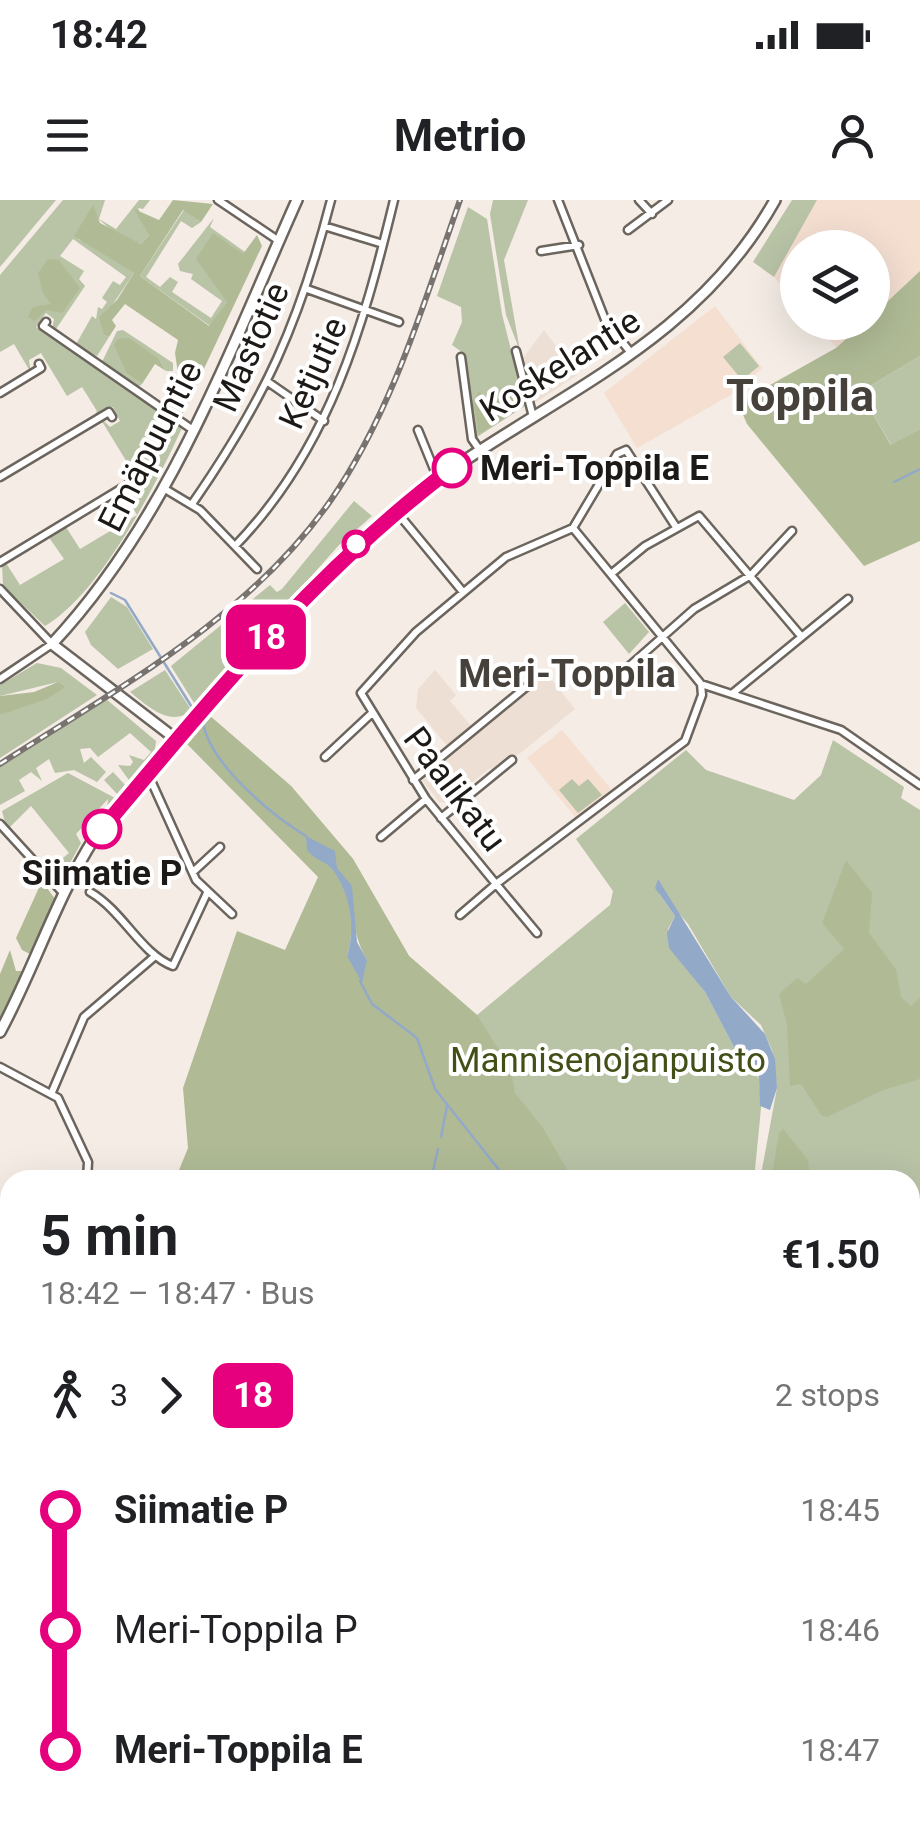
<!DOCTYPE html>
<meta charset="utf-8">
<style>
:root{--surface:#fff;--page:#f6f6f6;--text:#202124;--muted:#757577}
body{margin:0;font-family:Roboto,sans-serif;background:var(--page);color:var(--text);height:100vh;display:flex;flex-direction:column;font-size:38px;white-space:nowrap}
*{box-sizing:border-box;margin:0}
p{font-size:32px;color:var(--muted)}
.icon{flex:none;width:55px;height:55px;fill:none;stroke:currentColor;stroke-width:2;stroke-linecap:round;stroke-linejoin:round}
.map{position:relative;flex:1;overflow:hidden}
.details{position:absolute;left:0px;top:970px;width:920px;height:660px;display:flex;flex-direction:column;background:var(--surface);border-radius:30px 30px 0 0;box-shadow:0 10px 40px #0002}
.details>*{flex:none}
.badge{padding:0 20px;border-radius:15px;font-size:35px;line-height:65px}
.controls{position:absolute;left:780px;top:30px;display:grid;gap:20px}
.controls a{display:grid;place-items:center;width:110px;height:110px;border-radius:50%;background:var(--surface);box-shadow:0 10px 40px #0002;font-size:50px}
.map>.badge{position:absolute;translate:-50% -50%;box-shadow:0 0 0 5px #fff}
.legs{display:flex;align-items:center;gap:15px;height:110px;padding:0 40px;font-size:32px}
.legs p{margin-inline-start:auto}
.headline{display:flex;align-items:center;justify-content:space-between;height:170px;padding:0 40px}
h1{font-size:55px;font-weight:700;line-height:75px}
ul{padding:0 40px;list-style:none}
li{display:flex;align-items:center;gap:35px;height:120px;font-size:38px}
li i{display:grid;place-items:center;width:15px;height:100%;margin:0 12px;background:currentColor}
li i::after{content:'';width:25px;height:25px;margin:-12px;border:8px solid;border-radius:50%;background:var(--surface)}
li p{margin-inline-start:auto}
li:first-child i{background:linear-gradient(#0000 50%,currentColor 0)}
li:last-child i{background:linear-gradient(currentColor 50%,#0000 0)}
.status{display:flex;justify-content:space-between;align-items:center;height:70px;padding:0 50px;background:var(--surface);direction:ltr}
.status svg{height:28px;fill:currentColor}
header{display:flex;justify-content:space-between;align-items:center;height:130px;padding:0 40px;background:var(--surface);font-size:45px;font-weight:700}
.map>svg:first-child{display:block}
.built{fill:#eddfd3}
.education{fill:#f4dfd1}
.green{fill:#b9c3a6}
.forest{fill:#b0bb96;fill-rule:evenodd}
.water{fill:#92a9c8}
.lines{fill:none;stroke-linecap:round;stroke-linejoin:round}
.stream{stroke:#92a9c8;stroke-width:2.5}
.street-casing{stroke:#6b655e;stroke-width:11}
.secondary-casing{stroke:#6b655e;stroke-width:14}
.street{stroke:#fff;stroke-width:6}
.secondary{stroke:#fff;stroke-width:9}
.rail-casing{stroke:#78736f;stroke-width:6}
.rail{stroke:#fff;stroke-width:2.5;stroke-dasharray:8;stroke-linecap:butt}
.line-1-casing{stroke:#fff;stroke-width:22}
.line-1{stroke:#e6007e;stroke-width:15}
.stop-1-dot{fill:#fff;stroke:#e6007e;stroke-width:5}
.labels{text-anchor:middle;stroke-width:8;stroke-linejoin:round;paint-order:stroke}
.street-label{font-size:35px;fill:#1c1917;stroke:#fff}
.stop-label{font-size:35px;font-weight:bold;fill:#1c1917;stroke:#fff;text-anchor:start}
.park-label{font-size:35px;fill:#425017;stroke:#fff}
.neighbourhood-label{font-size:38px;font-weight:bold;fill:#47413b;stroke:#fff}
.district-label{font-size:45px;font-weight:bold;fill:#47413b;stroke:#fff}
</style>
<div class="status"><b>18:42</b><svg viewBox="0 0 49 12"><path d="M0 12V9h3v3zM5 12V6h3v6zM10 12V3h3v9zM15 12V0h3v12zM26 1h20v11H26zM47 4h2v5h-2z"/></svg></div>
<header><svg class="icon" aria-label="menu" viewBox="0 0 24 24"><path d="M4 6h16M4 12h16M4 18h16"/></svg>Metrio<svg class="icon" aria-label="person" viewBox="0 0 24 24"><circle cx="12" cy="8" r="4"/><path d="M4 21q1-7 8-7t8 7"/></svg></header>
<div class="map">
<svg width="920" height="1630" viewBox="0 0 920 1630">
<rect width="100%" height="100%" fill="#f4ece5"/>
<path class="built" d="M544 130 577 175 535 203 529 202 523 158Z
M435 470 456 495 450 501 472 527 448 547 416 508 418 489Z
M547 474 575 509 523 551 493 571 490 568 447 603 439 602 423 581 425 574Z
M0 1132 10 1137V1292L0 1301Z"/>
<path class="education" d="M817 0H920V71L873 115 872 48H798L797 104 774 77Z
M715 106 762 168 736 192 637 248 604 193Z
M814 123H864L837 148Z
M562 530 611 589 576 618 527 558Z"/>
<path class="green" d="M0 0H56L0 67Z
M63 0H105L99 19 116 29 139 0H150L143 9 138 8 149 35 141 44 118 36 94 15 78 30V39L93 44 134 73 113 104 104 135 109 137 97 156 75 146 92 116 96 119 98 107 102 109 107 102 102 98 113 81 120 85 126 77 73 39 60 56 84 71 79 79 85 86 56 129 71 140 52 130 54 119 46 113 36 127 182 228C156 285 100 394 45 426L3 386 2 364 19 352 6 363 20 385 64 359 48 336 77 318 66 327 80 349 137 315 124 293H118L125 290 131 297 143 288 135 276 130 278 133 272 103 223H98L103 220 110 227 120 221 113 207 94 216 97 211 82 187 67 196 41 153 29 160 31 173 14 144 0 152V75Z
M493 0H528L504 60 520 151 506 115 490 14Z
M792 0H817L774 77 753 62Z
M468 7 487 19 502 114 525 206 477 237 462 152 452 145 462 122 461 107 437 96Z
M184 10 201 22 192 28 181 21 146 77 160 87 170 77 178 82 172 92 211 118 222 101 191 79 193 74 180 71 178 64 214 18 210 27 245 52 227 102 210 126 140 76Z
M123 130 173 163V171H166L159 159 127 174 142 184 137 188 101 164 117 131Z
M740 143 759 166 742 180 723 157Z
M920 156V229L892 246 860 192Z
M354 301 372 316 339 345 196 506 171 466 270 385 277 392 282 389Z
M111 397 127 407 153 449 118 469 91 445 85 432Z
M625 403 649 432 629 454 603 422Z
M37 463 61 468 97 495 0 558V515L58 482 0 496V485Z
M165 470 192 511C169 527 149 507 130 492Z
M106 499 156 541 154 556 131 583 118 565 130 566 133 562 129 555 144 560 151 552 130 533 98 557 90 548 80 549 84 563 91 557 106 572 97 582 74 570 55 573 49 559 36 568 42 581 31 572 19 580 25 591 0 605V567Z
M210 516 291 586 353 659 409 756 477 815 610 705 613 691 576 639 686 550 706 570 794 600 821 575 833 540 904 587 901 598 920 610V1265L910 1264V980H760L777 888 772 850 761 825 731 797 688 724 665 697 658 679 659 694 675 716 668 729 672 750 705 792 745 868 759 878 761 908 754 980H507L354 724Z
M113 572 127 587 107 609 108 599 76 634 81 643 58 685 44 667 47 671 69 653 31 606 7 630 2 611 68 573 115 598 118 595 104 580Z
M572 579 579 586 588 579 602 595 578 613 559 590Z"/>
<path class="forest" d="M173 0 213 4 201 22 183 10 140 76 209 126 227 102 196 59 213 33 243 54 257 35 262 46 182 215 168 205 167 197 179 180 175 153 178 140 125 104 112 120 116 126 109 137 104 135 99 117 117 100 134 73 74 36 93 5 100 23 141 44 149 35 134 9 159 20Z
M48 59 59 60 80 88 62 113 46 110 35 121 28 117 33 107 51 104 43 93 38 73Z
M920 71V156L860 192 891 245 920 229V341L864 366 747 224 738 203 836 148 864 123 872 122 873 115Z
M129 138 159 159 166 171 155 164 142 184 127 174 114 145 117 139Z
M479 191 490 203 509 194 519 206 516 210 502 203 498 214 504 219 479 234 473 201Z
M58 482 65 487 47 499 0 515V496L34 492Z
M210 516 291 586 353 659 409 756 477 815 497 847 509 857 515 893 543 928 573 980H175L188 948 183 888 237 731 285 750 318 677 187 544ZM307 650C379 692 337 706 367 760L347 756C356 727 350 694 333 670 325 660 315 661 307 650Z
M846 660 872 693 869 733 896 769 901 797 911 806 920 797V879L883 890 827 917 822 916 801 884 790 886 787 824 779 794 797 778 806 784 844 749 822 723Z
M42 681 55 699 32 755 22 750 16 738Z
M10 750 16 771H25L0 818V774Z
M783 929 808 960 810 980H771L779 933Z
M0 1024 10 1031V1117L0 1113Z
M10 1292V1369L0 1403V1301Z
M10 1418V1620H300L292 1630H0V1437Z"/>
<path class="water" d="M306 636 335 651 337 668 352 686 357 742 367 760 362 783 347 756C356 727 350 694 333 670 325 660 315 661 307 650Z
M658 679 731 797 765 834 775 859 777 888 770 910 760 906 759 877 745 868 705 792 669 748 667 733 675 716 655 688Z
M920 1321V1630H826L827 1620H910V1364Z"/>
<g class="lines">
<path class="stream" d="M894 282 920 269
M111 393 125 400 193 509
M203 522C209 563 270 614 306 636
M360 781 372 804 417 838 435 889 507 980
M441 937 447 906
M431 980 438 949"/>
<defs>
<path id="street" d="M218 0 279 41
M558 0 606 122 632 154
M639 0 652 14
M324 26 383 44
M628 30 668 0
M541 51 579 45
M307 89 399 122
M46 122 43 126 193 230
M516 151 533 217
M461 157 472 239 479 249
M268 182 324 221
M0 193 41 168 39 164
M418 230 438 279
M0 277 109 212 112 217
M165 289 200 310 257 369
M192 304C265 199 299 124 331 0
M396 311 463 392
M573 328 701 484 702 495 685 541 496 684 426 599 361 493 416 432 506 357Z
M573 328 617 254 626 250 676 327
M235 346C329 249 363 128 394 0
M0 362 132 282
M611 374 645 346 699 316 801 436
M0 389 52 444 0 479
M617 477 694 409 751 375 792 331
M701 484 841 530 920 585
M733 493 848 399
M325 557 371 514
M148 574 196 680 232 714
M413 580 526 487
M441 618 512 560
M0 624 64 694
M381 637 426 599
M193 672 220 647
M90 692C123 711 141 754 173 766L207 693
M460 715 496 684 537 733
M0 867 58 898 88 962 87 980
M52 892 84 817 154 757
M0 1119 10 1123
M0 1191 10 1166"/>
<path id="secondary" d="M177 540 52 444C169 319 228 154 297 0
M0 832C34 769 56 698 95 637 189 525 280 407 392 314 524 204 687 158 775 0"/>
</defs>
<use href="#street" class="street-casing"/>
<use href="#secondary" class="secondary-casing"/>
<use href="#street" class="street"/>
<use href="#secondary" class="secondary"/>
<defs>
<path id="rail" d="M0 564C118 488 249 418 331 300 393 210 424 102 460 0"/>
</defs>
<use href="#rail" class="rail-casing"/>
<use href="#rail" class="rail"/>
</g>
<g class="lines">
<defs>
<path id="line-1" d="M102 629C211 499 316 370 452 268"/>
</defs>
<use href="#line-1" class="line-1-casing"/>
<use href="#line-1" class="line-1"/>
</g>
<g class="stop-1-dot">
<circle cx="452" cy="268" r="18"/>
<circle cx="356" cy="344" r="12"/>
<circle cx="102" cy="629" r="18"/>
</g>
<g class="labels">
<g class="street-label">
<text transform="translate(251 147) rotate(-66)" y="12">Mastotie</text>
<text transform="translate(560 165) rotate(-32)" y="12">Koskelantie</text>
<text transform="translate(313 173) rotate(-66)" y="12">Ketjutie</text>
<text transform="translate(150 246) rotate(-63)" y="12">Emäpuuntie</text>
<text transform="translate(455 589) rotate(53)" y="12">Paalikatu</text>
</g>
<g class="stop-label">
<text x="480" y="280">Meri-Toppila E</text>
<text x="102" y="685" text-anchor="middle">Siimatie P</text>
</g>
<g class="park-label">
<text x="608" y="872">Mannisenojanpuisto</text>
</g>
<g class="neighbourhood-label">
<text x="567" y="487">Meri-Toppila</text>
</g>
<g class="district-label">
<text x="800" y="211">Toppila</text>
</g>
</g>
</svg>
<div class="controls">
<a><svg class="icon" aria-label="layers" viewBox="0 0 24 24"><path d="M12 4l9 5-9 5-9-5zM3 14l9 5 9-5"/></svg></a>
</div>
<b class="badge" style="left:266px;top:437px;background:#e6007e;color:#fff">18</b>
<section class="details">
<div class="headline"><div><h1>5 min</h1><p>18:42 – 18:47 · Bus</p></div><b>€1.50</b></div>
<div class="legs"><svg class="icon" aria-label="walk" viewBox="0 0 24 24"><circle cx="13" cy="4" r="2"/><path d="M13 8l-2 6 4 7M11 14l-3 7M7 12l3-4h3l4 4"/></svg>3<svg class="icon" aria-label="forward" viewBox="0 0 24 24"><path d="M9 5l7 7-7 7"/></svg><b class="badge" style="background:#e6007e;color:#fff">18</b><p>2 stops</p></div>
<ul>
<li><i style="color:#e6007e"></i><b>Siimatie P</b><p>18:45</p></li>
<li><i style="color:#e6007e"></i><span>Meri-Toppila P</span><p>18:46</p></li>
<li><i style="color:#e6007e"></i><b>Meri-Toppila E</b><p>18:47</p></li>
</ul>
</section>
</div>
